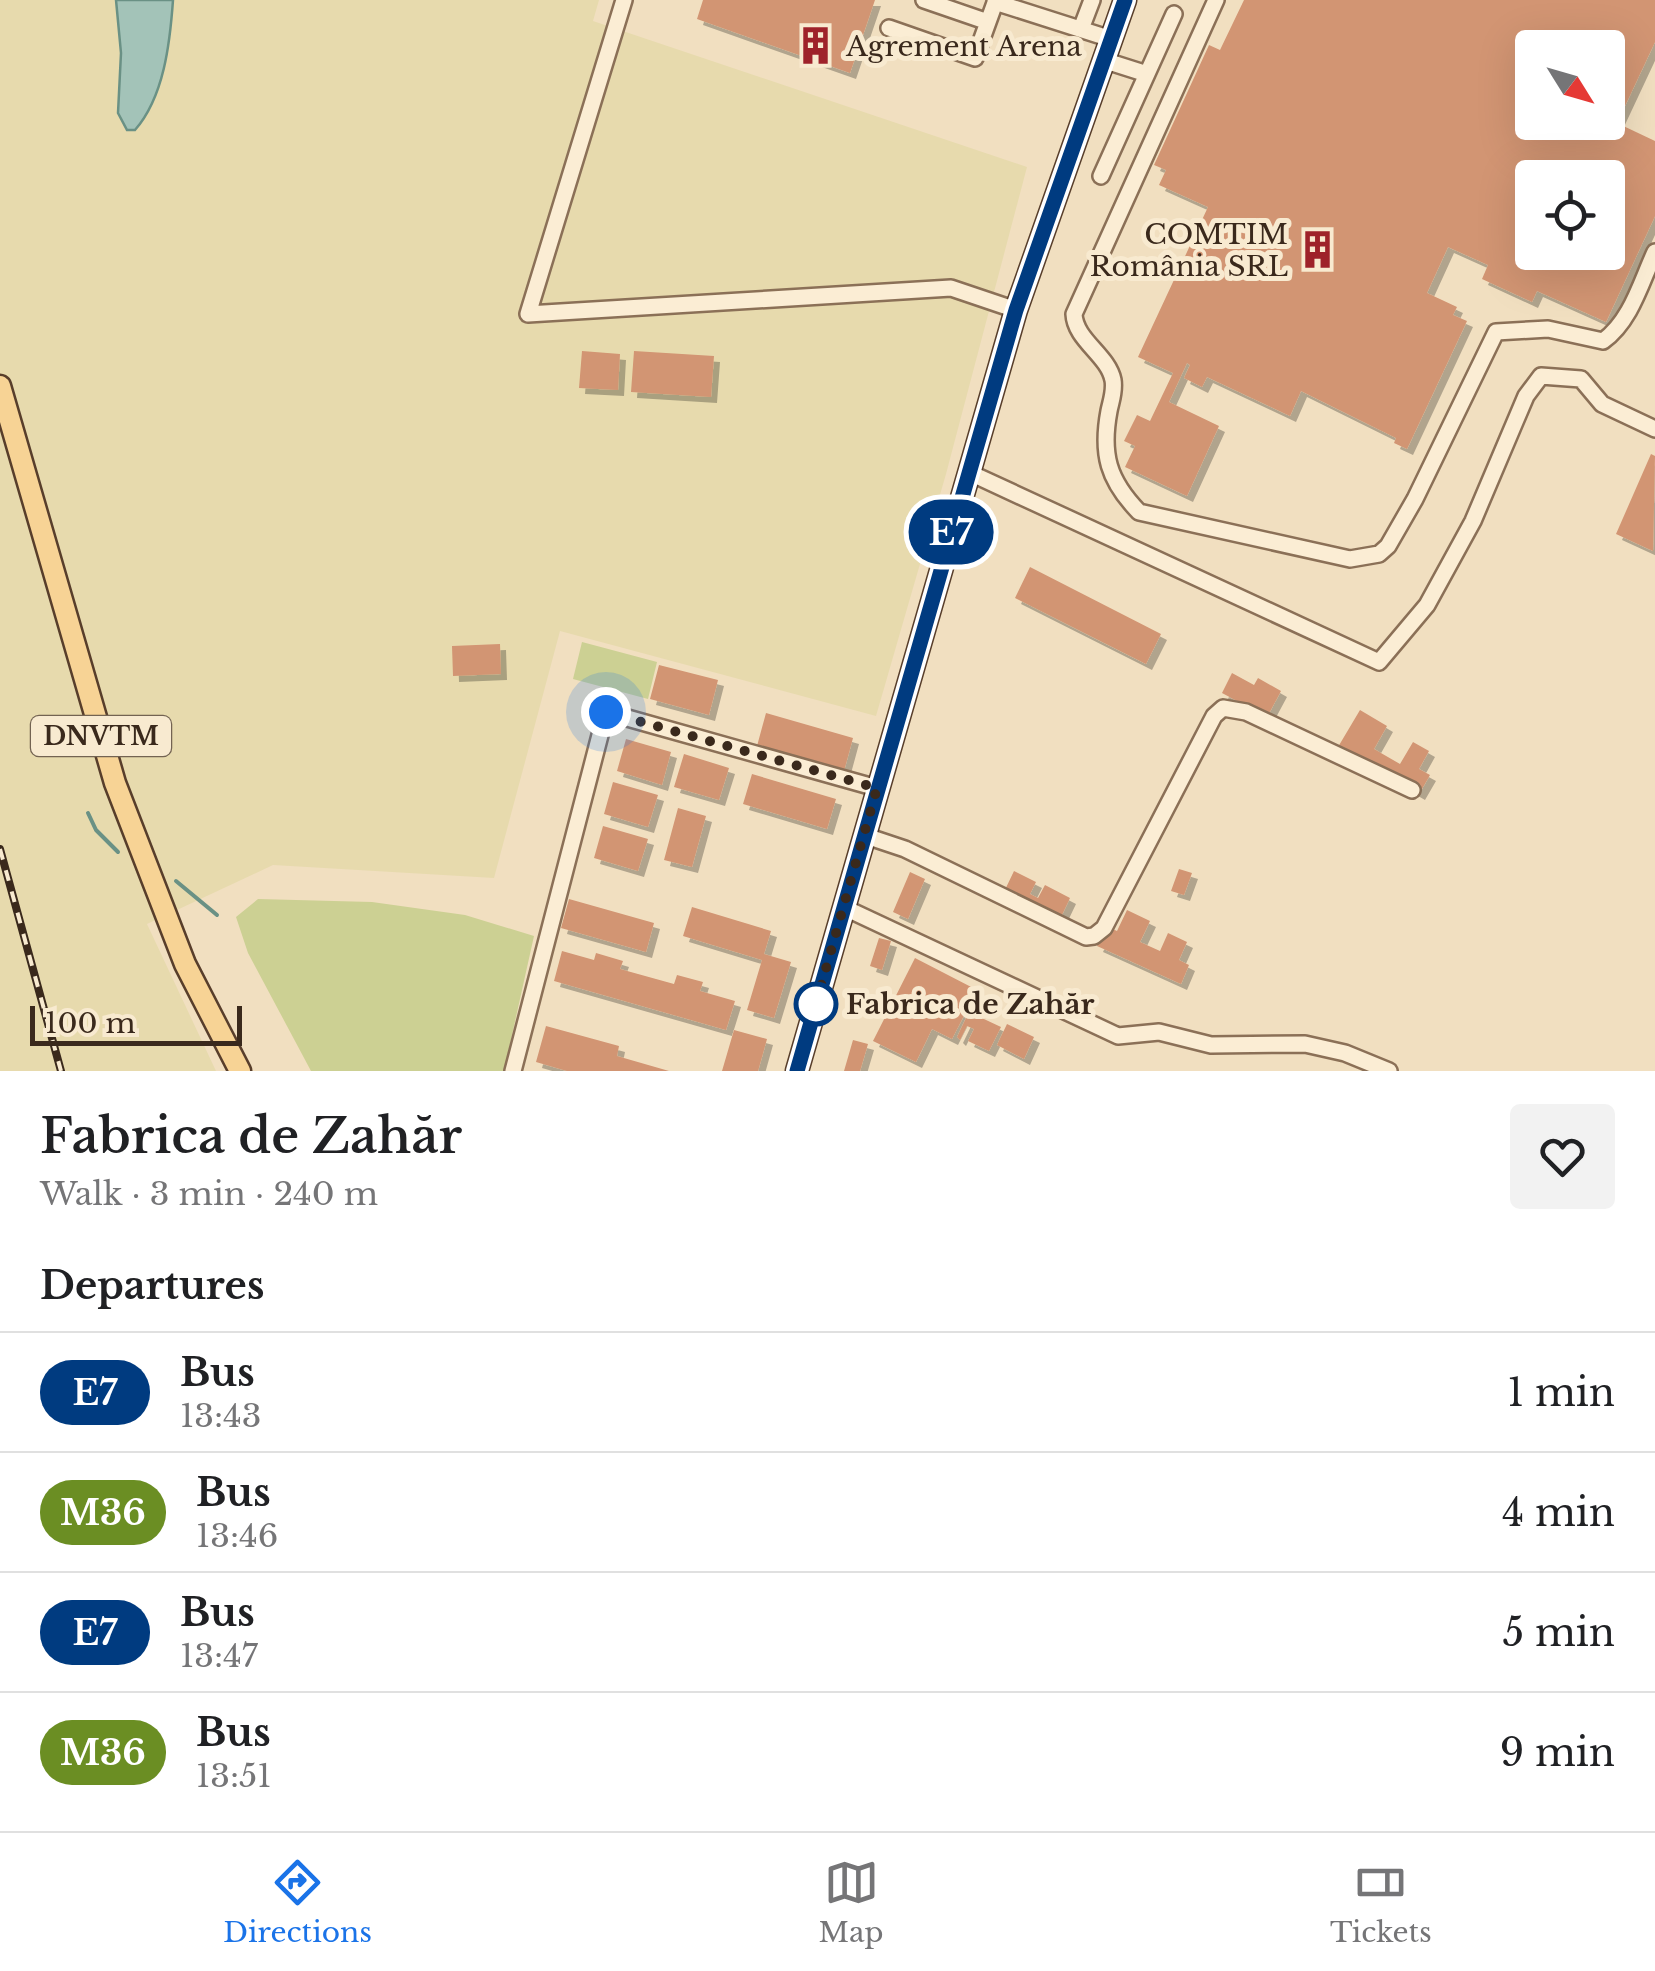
<!DOCTYPE html>
<meta charset="utf-8">
<style>
:root{--surface:#fff;--page:#f2f2f2;--text:#202124;--muted:#757577;--line:#e0e0e0;--accent:#1a73e8}
body{margin:0;font-family:"Libre Baskerville",serif;background:var(--page);color:var(--text);height:100vh;display:flex;flex-direction:column;font-size:38px;white-space:nowrap}
*{box-sizing:border-box;margin:0}
p{font-size:32px;color:var(--muted)}
.icon{flex:none;width:55px;height:55px;fill:none;stroke:currentColor;stroke-width:2;stroke-linecap:round;stroke-linejoin:round}
.map{position:relative;height:1071px;overflow:hidden}
.sheet{display:flex;flex-direction:column;background:var(--surface);flex:1}
.sheet>*{flex:none}
.badge{padding:0 20px;border-radius:32px;font-size:35px;line-height:65px}
.needle{width:65px;rotate:127deg}
.controls{position:absolute;left:1515px;top:30px;display:grid;gap:20px}
.controls a{display:grid;place-items:center;width:110px;height:110px;border-radius:10px;background:var(--surface);box-shadow:0 10px 40px #0002;font-size:50px}
.scale{position:absolute;left:30px;bottom:25px;width:212px;box-sizing:border-box;padding-left:10px;border:5px solid #3a291c;border-top:0;font-size:28px;line-height:35px;white-space:nowrap;color:#3a291c;-webkit-text-stroke:8px #f8ead0;paint-order:stroke}
.you{position:absolute;width:50px;height:50px;margin:-25px;border:8px solid #fff;border-radius:50%;background:#1a73e8;box-shadow:0 0 0 15px #1a73e833}
.map>.badge{position:absolute;translate:-50% -50%;box-shadow:0 0 0 5px #fff}
h2{padding:0 40px;font-size:38px;line-height:90px}
.round{display:grid;place-items:center;flex:none;width:105px;height:105px;border-radius:10px;background:var(--page)}
.head{display:flex;align-items:center;justify-content:space-between;height:170px;padding:0 40px}
h1{font-size:48px;font-weight:600;line-height:75px}
ul{padding:0;list-style:none}
li{display:flex;align-items:center;gap:30px;height:120px;padding:0 40px;border-top:2px solid var(--line)}
li div{flex:1}
li b{display:block;font-size:38px}
li em{font-style:normal}
li .badge{min-width:110px;font-weight:700;text-align:center}
.menu{display:flex;justify-content:space-around;align-items:center;height:140px;border-top:2px solid var(--line);background:var(--surface);font-size:28px;color:var(--muted)}
.menu a{display:grid;justify-items:center;gap:5px}
.menu .selected{color:var(--accent)}
.map>svg:first-child{display:block}
.farmland{fill:#e7daad}
.green{fill:#ccd093}
.water{fill:#a3c3b8;stroke:#6a9185;stroke-width:2.5}
.lines{fill:none;stroke-linecap:round;stroke-linejoin:round}
.stream{stroke:#6a9185;stroke-width:4}
.building{fill:#d29573;fill-rule:evenodd;filter:url(#shadow)}
.minor-casing{stroke:#8b7057;stroke-width:20}
.major-casing{stroke:#583e2b;stroke-width:25}
.minor{stroke:#fbedd4;stroke-width:15}
.major{stroke:#f7d395;stroke-width:20}
.rail-casing{stroke:#3a291c;stroke-width:8}
.rail{stroke:#f8ead0;stroke-width:4;stroke-dasharray:11;stroke-linecap:butt}
.line-casing{stroke:#fff;stroke-width:22}
.line{stroke:#003b80;stroke-width:15}
.walk{stroke:#3a291c;stroke-width:10;stroke-dasharray:0 18}
.stop-dot{fill:#fff;stroke:#003b80;stroke-width:5}
.labels{text-anchor:middle;stroke-width:10;stroke-linejoin:round;paint-order:stroke}
.shield{fill:#f8ead0;stroke:#736352;stroke-width:2.5}
.shield-label{font-size:25px;font-weight:bold;fill:#3a291c}
.poi-label{font-size:28px;fill:#3a291c;stroke:#f8ead0;text-anchor:start}
.stop-label{font-size:28px;font-weight:bold;fill:#3a291c;stroke:#f8ead0;text-anchor:start}
</style>
<div class="map">
<svg width="1655" height="1071" viewBox="0 0 1655 1071">
<defs>
<filter id="shadow"><feDropShadow dx="6" dy="6" stdDeviation="0" flood-color="#0004"/></filter>
</defs>
<rect width="100%" height="100%" fill="#f1dfc0"/>
<path class="farmland" d="M0 0H599L593 21 1027 167 946 474 876 716 560 631 494 878 273 865 147 924 216 1071H0Z"/>
<path class="green" d="M582 642 657 662 648 699 573 679Z
M258 899 372 902 465 915 534 936 504 1071H311L248 953 236 917Z"/>
<path class="water" d="M116 0H173C170 43 164 97 135 130H127L118 113 121 53Z"/>
<g class="lines">
<path class="stream" d="M88 813 96 830 118 852
M176 881 217 915"/>
</g>
<path class="building" d="M703 0H875L850 73 697 19Z
M1244 0H1655V42L1617 123 1655 141V216L1606 322 1537 291 1532 302 1482 279 1488 265 1448 247 1427 293 1457 307 1453 315 1467 321 1407 449 1394 443 1396 438 1301 391 1290 416 1207 377 1202 387 1184 378 1190 365 1187 363 1169 402 1219 426 1187 496 1125 467 1135 446 1124 441 1137 415 1150 421 1173 373 1138 357 1208 207 1159 185 1166 170 1154 165 1209 45 1220 50ZM1532 48H1608V122H1532ZM1532 178H1608V252H1532Z
M582 351 620 354 618 390 579 388Z
M634 351 714 356 711 397 631 392Z
M1651 454 1655 456 1653 551 1616 534Z
M1030 567 1161 634 1146 664 1015 598Z
M500 644 501 674 453 676 452 646Z
M659 665 718 680 709 715 650 699Z
M1232 673 1254 685 1258 678 1281 691 1267 717 1222 693Z
M1360 710 1387 726 1374 749 1400 764 1413 742 1429 751 1419 769 1430 775 1419 794 1338 747Z
M766 713 853 738 844 771 757 746Z
M626 739 671 752 662 785 617 771Z
M684 754 729 768 719 800 674 787Z
M752 774 836 799 827 829 743 804Z
M613 782 658 795 648 827 604 814Z
M678 808 706 816 692 867 664 860Z
M603 826 648 839 638 871 594 858Z
M1179 869 1192 873 1184 895 1171 891Z
M1014 871 1036 882 1030 894 1038 898 1045 885 1070 898 1059 921 1003 894Z
M910 872 925 879 908 919 893 912Z
M569 899 654 923 646 952 561 928Z
M692 907 771 931 764 954 791 962 774 1018 747 1010 762 960 683 936Z
M1127 910 1150 921 1140 942 1160 951 1168 933 1187 942 1179 960 1189 965 1181 984 1097 946 1106 926 1117 931Z
M879 938 891 941 882 970 870 966Z
M562 951 594 960 596 953 623 961 620 969 674 984 677 975 703 982 700 991 735 1001 726 1030 554 981Z
M915 958 977 990 952 1039 932 1029 916 1062 873 1041Z
M969 1012 1001 1027 989 1051 968 1041 974 1029 967 1026 960 1040 957 1037Z
M1007 1024 1034 1037 1024 1059 997 1045Z
M546 1026 619 1046 617 1056 669 1071H567L536 1062Z
M734 1030 767 1039 758 1071H722Z
M853 1040 868 1044 860 1071H844Z"/>
<g class="lines">
<defs>
<path id="minor" d="M624 0 528 314 951 288 1016 310
M924 0 988 22
M1216 0 1074 314C1075 340 1108 355 1113 380 1115 391 1111 401 1109 411 1101 454 1108 480 1139 512L1350 559 1379 554 1388 546 1415 499 1496 332 1548 329 1603 341C1631 321 1641 282 1655 252
M995 2 1111 39
M889 28 975 58 996 0
M1081 29 1092 0
M1103 60 1147 74
M1101 176 1174 14
M968 472 1379 662 1427 605 1473 521 1526 396 1541 376 1581 379 1602 404 1655 429
M863 835 905 849 1086 937 1094 936 1104 928 1214 716 1223 708 1246 712 1412 790
M843 907 1118 1036 1159 1032 1211 1045 1305 1044 1345 1053 1389 1071
M513 1071 606 712 877 788"/>
<path id="major" d="M0 386 115 783 185 964 240 1071
M797 1071 1016 310 1125 0"/>
</defs>
<use href="#minor" class="minor-casing"/>
<use href="#major" class="major-casing"/>
<use href="#minor" class="minor"/>
<use href="#major" class="major"/>
<defs>
<path id="rail" d="M0 849 61 1071"/>
</defs>
<use href="#rail" class="rail-casing"/>
<use href="#rail" class="rail"/>
</g>
<g class="lines">
<defs>
<path id="line" d="M797 1071 1016 310 1125 0"/>
</defs>
<use href="#line" class="line-casing"/>
<use href="#line" class="line"/>
<path class="walk" d="M606 712 877 788 816 1004"/>
</g>
<defs>
<symbol id="building-bare" viewBox="-9 -9 18 18"><path d="M-4-6H4V6H1V3H-1V6H-4ZM-2.5-4.3h1.7v1.8h-1.7ZM.8-4.3h1.7v1.8H.8ZM-2.5-1h1.7V.8h-1.7ZM.8-1h1.7V.8H.8Z" fill="#9e222a" stroke="#f8ead0" stroke-width="2.5" paint-order="stroke"/></symbol>
</defs>
<g fill-rule="evenodd">
<use href="#building-bare" x="788" y="18" width="55" height="55"/>
<use href="#building-bare" x="1290" y="222" width="55" height="55"/>
</g>
<circle class="stop-dot" cx="816" cy="1004" r="20"/>
<g class="labels">
<rect class="shield" x="31" y="716" width="140" height="40" rx="8"/>
<g class="shield-label">
<text x="101" y="745">DNVTM</text>
</g>
<g class="poi-label">
<text x="846" y="56">Agrement Arena</text>
<text x="1288" y="244" text-anchor="end">COMTIM<tspan x="1288" dy="32">România SRL</tspan></text>
</g>
<g class="stop-label">
<text x="846" y="1014">Fabrica de Zahăr</text>
</g>
</g>
</svg>
<div class="controls">
<a><svg class="needle" viewBox="-14 -14 28 28"><path d="M0-13l5 13h-10z" fill="#e53935"/><path d="M0 13l5-13h-10z" fill="#757577"/></svg></a>
<a><svg class="icon" aria-label="locate" viewBox="0 0 24 24"><circle cx="12" cy="12" r="6"/><path d="M12 2v4M12 18v4M2 12h4M18 12h4"/></svg></a>
</div>
<div class="scale">100 m</div>
<div class="you" style="left:606px;top:712px"></div>
<b class="badge" style="left:951px;top:532px;background:#003b80;color:#fff">E7</b>
</div>
<section class="sheet">
<div class="head"><div><h1>Fabrica de Zahăr</h1><p>Walk · 3 min · 240 m</p></div><a class="round"><svg class="icon" aria-label="heart" viewBox="0 0 24 24"><path d="M12 20l-8-8c-3-5 5-10 8-4 3-6 11-1 8 4z"/></svg></a></div>
<h2>Departures</h2>
<ul>
<li><span class="badge" style="background:#003b80;color:#fff">E7</span><div><b>Bus</b><p>13:43</p></div><em>1 min</em></li>
<li><span class="badge" style="background:#6b8e23;color:#fff">M36</span><div><b>Bus</b><p>13:46</p></div><em>4 min</em></li>
<li><span class="badge" style="background:#003b80;color:#fff">E7</span><div><b>Bus</b><p>13:47</p></div><em>5 min</em></li>
<li><span class="badge" style="background:#6b8e23;color:#fff">M36</span><div><b>Bus</b><p>13:51</p></div><em>9 min</em></li>
</ul>
</section>
<nav class="menu">
<a class="selected"><svg class="icon" aria-label="directions" viewBox="0 0 24 24"><path d="M12 3l9 9-9 9-9-9zM9 14v-3h6M13 9l2 2-2 2"/></svg>Directions</a>
<a><svg class="icon" aria-label="map" viewBox="0 0 24 24"><path d="M3 6l6-2 6 2 6-2v14l-6 2-6-2-6 2zM9 4v14M15 6v14"/></svg>Map</a>
<a><svg class="icon" aria-label="tickets" viewBox="0 0 24 24"><path d="M3 7h18v10H3zM15 7v10"/></svg>Tickets</a>
</nav>
